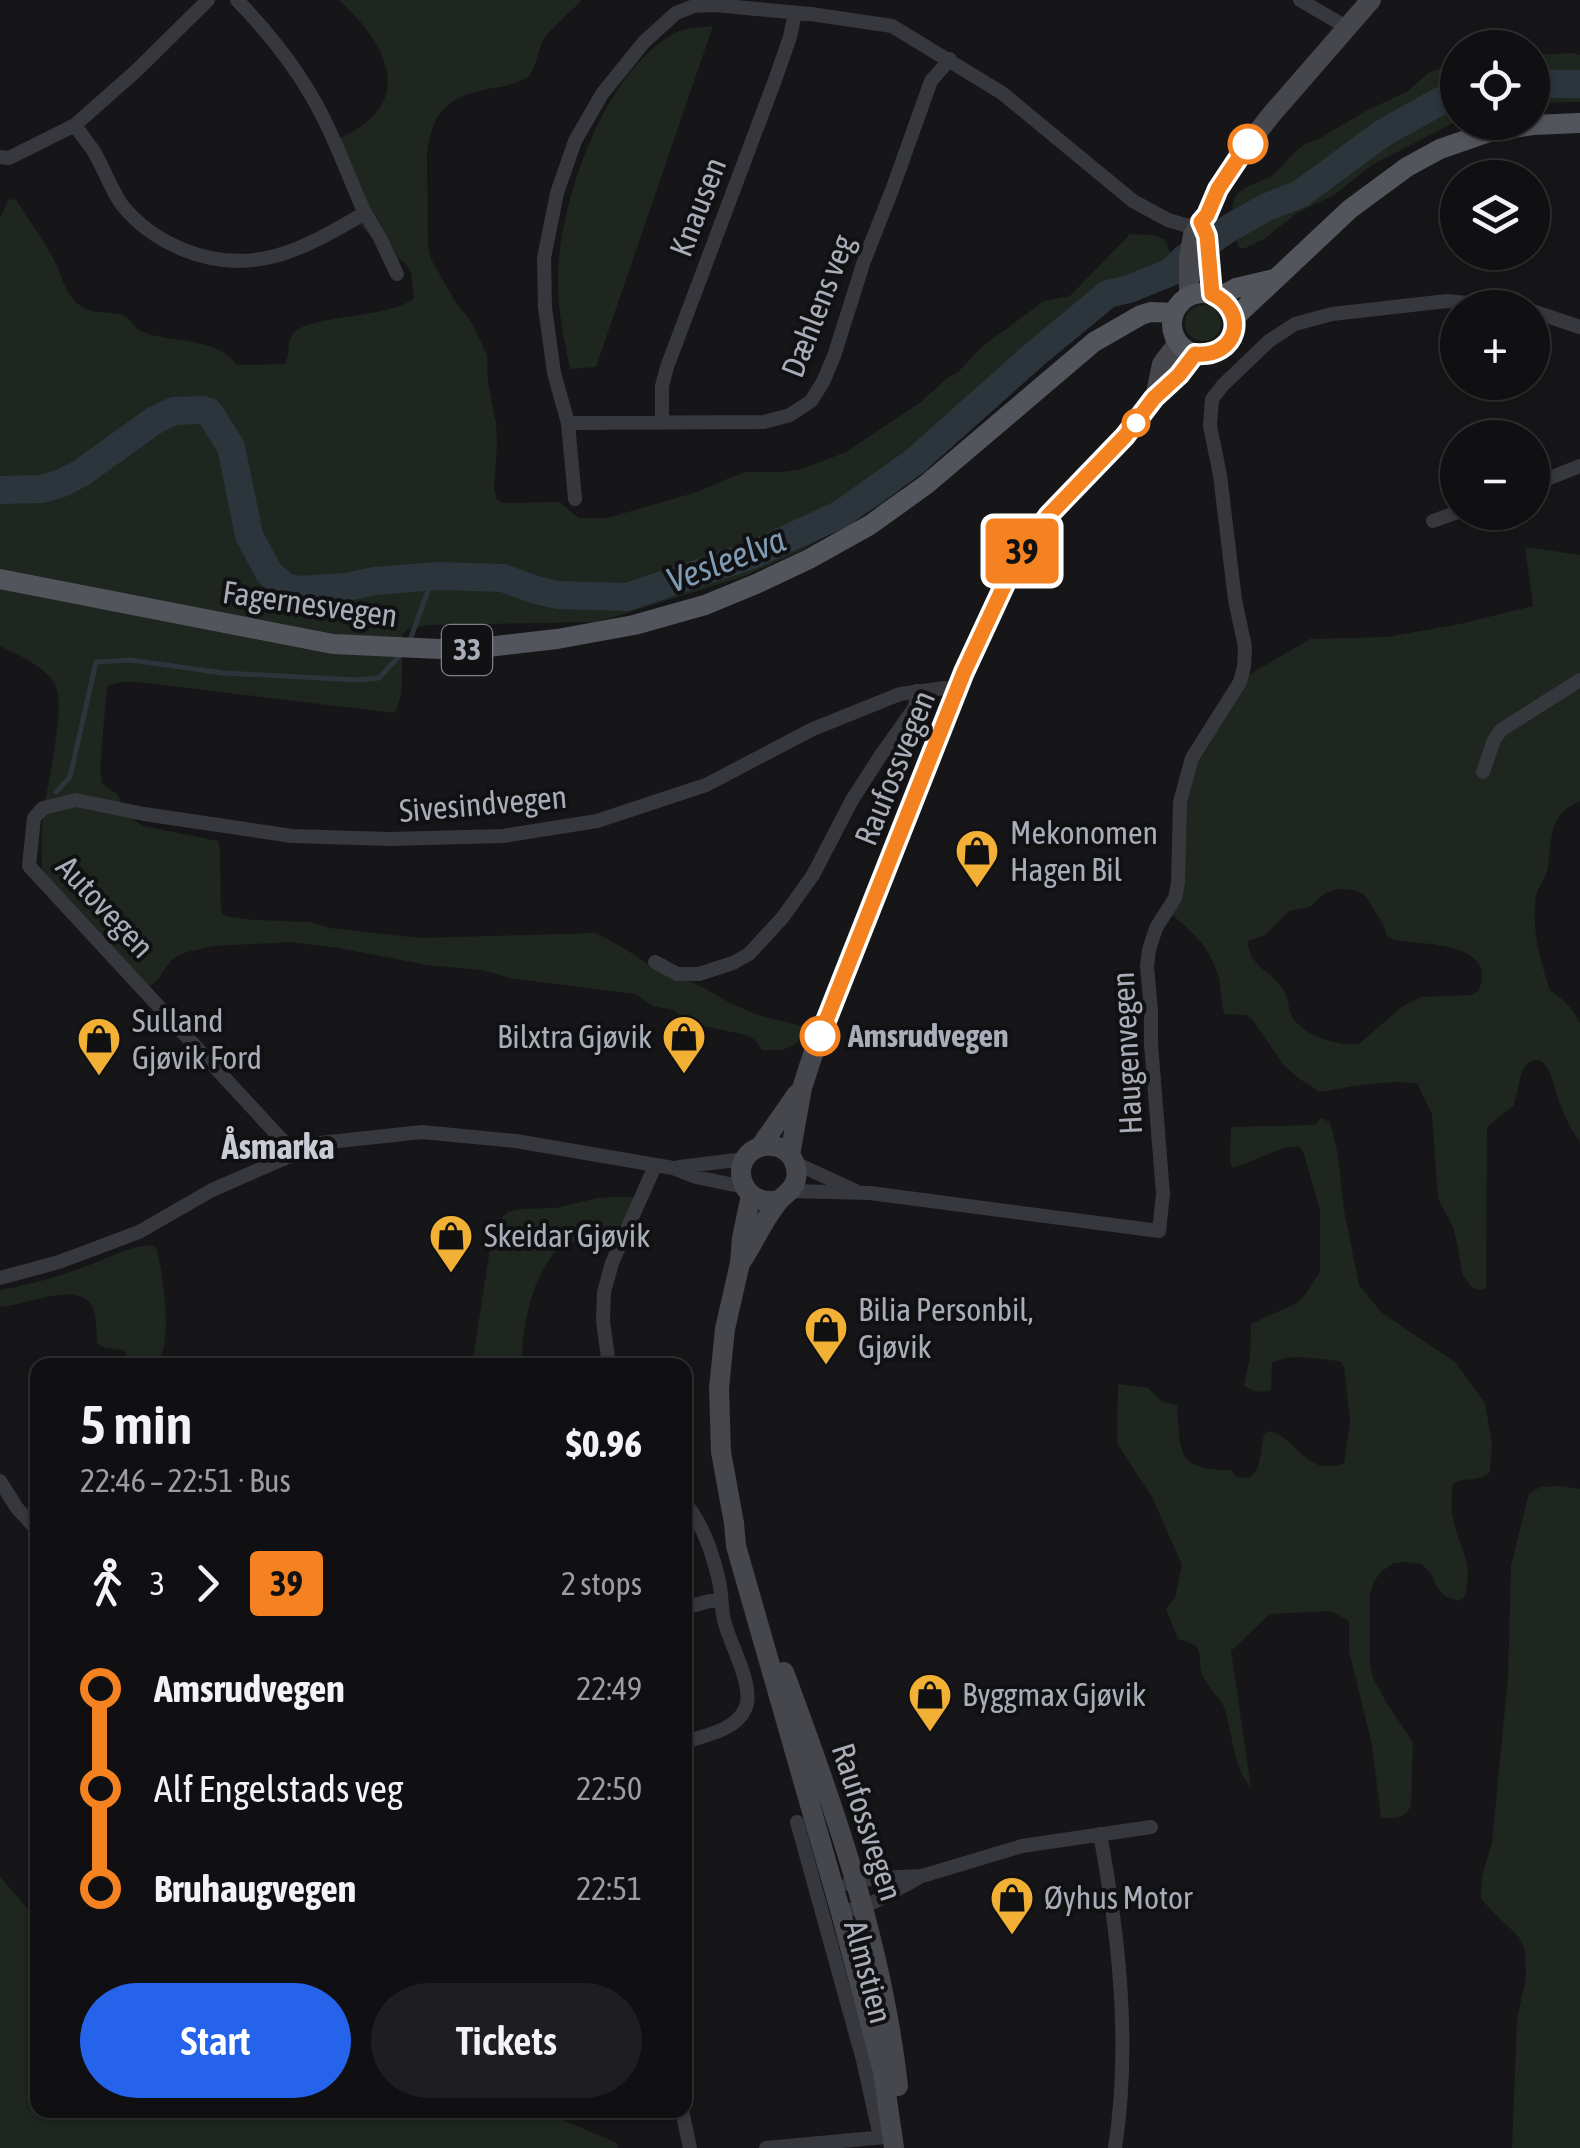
<!DOCTYPE html>
<meta charset="utf-8">
<style>
:root{--surface:#101012;--page:#1e1e20;--text:#f1f3f6;--muted:#9c9d9f;--line:#303032;--accent:#2563eb}
body{margin:0;font-family:"Asap Condensed",sans-serif;background:var(--page);color:var(--text);height:100vh;display:flex;flex-direction:column;font-size:38px;white-space:nowrap}
*{box-sizing:border-box;margin:0}
p{font-size:32px;color:var(--muted)}
.icon{flex:none;width:55px;height:55px;fill:none;stroke:currentColor;stroke-width:2;stroke-linecap:round;stroke-linejoin:round}
.map{position:relative;flex:1;overflow:hidden}
.side{position:absolute;left:30px;top:1358px;width:662px;height:760px;display:flex;flex-direction:column;background:var(--surface);border-radius:20px;box-shadow:0 2px 8px #0004,0 0 0 2px var(--line)}
.side>*{flex:none}
.badge{padding:0 20px;border-radius:8px;font-size:35px;line-height:65px}
.buttons{position:absolute;left:1440px;top:30px;display:grid;gap:20px}
.buttons a{display:grid;place-items:center;width:110px;height:110px;border-radius:50%;background:var(--surface);box-shadow:0 2px 8px #0004,0 0 0 2px var(--line);font-size:50px}
.map>.badge{position:absolute;translate:-50% -50%;box-shadow:0 0 0 5px #fff}
.legs{display:flex;align-items:center;gap:15px;height:110px;padding:0 50px;font-size:32px}
.legs p{margin-inline-start:auto}
.overview{display:flex;align-items:center;justify-content:space-between;height:170px;padding:0 50px}
h1{font-size:55px;font-weight:600;line-height:75px}
.button{display:flex;gap:20px;margin-top:auto;padding:20px 50px}
.button a{flex:1;height:115px;border-radius:60px;background:var(--accent);color:#fff;font-size:40px;font-weight:600;line-height:115px;text-align:center}
.button a+a{background:var(--page);color:var(--text)}
ul{padding:0 50px;list-style:none}
li{display:flex;align-items:center;gap:35px;height:100px;font-size:38px}
li i{display:grid;place-items:center;width:15px;height:100%;margin:0 12px;background:currentColor}
li i::after{content:'';width:25px;height:25px;margin:-12px;border:8px solid;border-radius:50%;background:var(--surface)}
li p{margin-inline-start:auto}
li:first-child i{background:linear-gradient(#0000 50%,currentColor 0)}
li:last-child i{background:linear-gradient(currentColor 50%,#0000 0)}
.map>svg:first-child{display:block}
.green{fill:#1e261f;fill-rule:evenodd}
.lines{fill:none;stroke-linecap:round;stroke-linejoin:round}
.stream{stroke:#2c353c;stroke-width:5}
.river{stroke:#2c353c;stroke-width:28}
.minor{stroke:#37383d;stroke-width:14}
.secondary{stroke:#45474d;stroke-width:20}
.primary{stroke:#53555c;stroke-width:20}
.line-1-casing{stroke:#fff;stroke-width:22}
.line-1{stroke:#f58220;stroke-width:15}
.stop-1-dot{fill:#fff;stroke:#f58220;stroke-width:5}
.labels{text-anchor:middle;stroke-width:8;stroke-linejoin:round;paint-order:stroke}
.shield{fill:#111113;stroke:#7b7e86;stroke-width:2.5}
.shield-label{font-size:30px;font-weight:bold;fill:#a8adb8}
.street-label{font-size:32px;fill:#a8adb8;stroke:#111113}
.poi-label{font-size:32px;fill:#a8adb8;stroke:#111113;text-anchor:start}
.stop-label{font-size:32px;font-weight:bold;fill:#a8adb8;stroke:#111113;text-anchor:start}
.water-label{font-size:35px;font-style:italic;fill:#7f9bb3;stroke:#111113}
.neighbourhood-label{font-size:35px;font-weight:bold;fill:#c9ccd4;stroke:#111113}
</style>
<div class="map">
<svg width="1580" height="2148" viewBox="0 0 1580 2148">
<rect width="100%" height="100%" fill="#161618"/>
<path class="green" d="M339 0H582C570 13 554 25 544 39 537 50 537 67 529 76 522 82 508 85 500 87 454 94 433 105 427 153L428 245 431 259 455 301 472 323 487 355 488 383 496 423 497 444 494 487 497 500 503 503 559 502 579 518H607L694 493 734 476 747 472H782L802 469 846 452 921 402 947 378 959 371 983 346 1044 301 1070 296 1130 234 1152 235 1164 239C1169 248 1173 254 1168 264L1129 277 1000 370 943 420 933 446 932 465 927 471 909 481 889 501 865 513 848 526 829 534 799 552 742 577 598 622 429 625 408 629 403 634C400 657 407 695 394 713L163 685C145 683 124 679 107 686L100 769 102 783 118 795 126 814 143 826 218 841 220 848 221 911 225 916 253 920 310 922 330 928 419 938 596 933 622 947 669 978 689 981 702 987 732 1004 758 1015 805 1027C797 1050 785 1051 762 1050L754 1039 742 1034 688 1023 673 1010 653 1006 635 994 510 978 482 970 427 965 339 948 290 942 214 946 187 952 174 958 165 968 158 980 147 988 42 882C42 864 41 845 42 827 44 796 66 712 56 687 47 666 19 656 0 646V217L9 199 16 200C28 219 43 239 54 260 61 273 64 290 75 301 89 315 102 311 119 314 131 316 132 328 143 332 174 344 215 336 237 365L285 364C290 355 287 341 293 334 308 314 390 319 414 298L411 272 403 261 390 256 361 226 342 174 340 138C418 102 388 45 339 0Z
M713 26 596 367 570 369C564 339 557 307 558 276 560 200 604 71 675 33 685 27 701 28 713 26Z
M1572 53 1580 55V102L1533 103V55Z
M1457 62V121L1372 165 1334 195 1297 213 1264 239 1245 248H1239C1234 234 1230 214 1234 200 1239 185 1262 183 1274 174 1288 163 1297 143 1317 140L1364 112 1408 91 1428 73Z
M1185 323a18 18 0 1 1 36 0a18 18 0 1 1-36 0Z
M1525 547 1580 555V801C1547 816 1553 836 1548 867 1547 878 1538 885 1536 896 1531 925 1540 962 1550 990 1563 999 1573 1008 1580 1023V1142C1570 1129 1563 1112 1557 1096 1554 1086 1552 1073 1545 1065 1539 1058 1539 1060 1530 1061L1522 1071 1514 1105 1487 1127 1486 1288 1479 1290 1472 1287 1463 1276 1454 1229 1438 1198 1432 1114 1417 1083C1385 1080 1352 1086 1320 1092L1298 1078 1283 1064 1252 1019 1246 1015 1225 1014C1219 1002 1222 988 1218 975 1207 943 1194 934 1170 913L1177 799 1235 683 1310 639 1387 637 1460 624 1533 606ZM1338 889C1364 890 1364 892 1376 913 1381 922 1385 926 1387 936L1393 940C1416 944 1484 942 1482 976 1481 986 1481 990 1472 995L1421 997 1403 1006 1360 1043C1341 1048 1307 1036 1295 1021 1288 1013 1289 1000 1284 991 1274 972 1247 966 1248 941L1265 935 1289 911 1310 907 1325 893Z
M1321 1118 1329 1122 1332 1129 1338 1155 1344 1210 1359 1285 1381 1312 1456 1363 1485 1403 1492 1444 1490 1472C1480 1483 1465 1476 1453 1484 1452 1495 1450 1507 1453 1518 1459 1550 1475 1561 1464 1598L1458 1601 1445 1596 1436 1586 1431 1573 1421 1564 1407 1562 1394 1563 1382 1571 1374 1581 1370 1595V1665L1373 1678 1386 1702 1413 1742 1411 1805C1406 1819 1394 1818 1381 1818L1372 1745 1349 1651V1621L1331 1611 1270 1614 1231 1651 1251 1788C1232 1763 1234 1741 1226 1713 1223 1699 1211 1692 1205 1680 1193 1659 1212 1647 1178 1639L1166 1609 1175 1598 1182 1565 1153 1499 1117 1443 1118 1384 1148 1388 1163 1402 1177 1405C1181 1454 1175 1470 1232 1470L1236 1477 1250 1478 1258 1468 1264 1434 1269 1431C1299 1439 1306 1478 1344 1463L1350 1422 1344 1367 1340 1361C1319 1360 1291 1352 1272 1363L1271 1390 1257 1392 1244 1386 1250 1358 1251 1324 1295 1304 1305 1295 1320 1272V1210L1303 1151 1298 1146 1284 1148 1233 1168 1230 1162 1231 1127 1315 1125Z
M615 1197H645L627 1248C619 1247 611 1243 603 1242 589 1239 575 1242 561 1245 532 1275 522 1323 522 1365H472L491 1242 503 1216 508 1212 522 1209 556 1208 597 1198Z
M151 1245 157 1249C163 1278 174 1343 156 1365H134L123 1350 103 1347 97 1343C96 1333 97 1321 94 1311 84 1277 25 1306 0 1307V1290C28 1285 58 1277 84 1267 107 1259 126 1247 151 1245Z
M1560 1486 1580 1489V2148H1512L1517 2019 1526 1978 1525 1950 1519 1937 1490 1909 1481 1898 1482 1876 1492 1843 1508 1677 1511 1566 1529 1493 1541 1487Z
M0 1877 37 1919 38 2110H540L617 2143 618 2148H0Z"/>
<g class="lines">
<path class="stream" d="M410 640 433 577
M56 792 70 777 96 662 131 660 223 673 358 680 379 678 402 653"/>
<path class="river" d="M1532 84H1580
M0 490 42 489 62 483 81 473 155 420 174 411 203 410 209 412 231 447 249 535 269 573 285 587 298 590 347 587 374 581 439 576 503 578 536 590 557 595 627 597 752 555 841 514 914 462 1034 355 1108 294 1129 289 1171 272 1185 258 1231 227 1267 207 1300 194 1383 133 1451 95 1458 94"/>
<path class="minor" d="M1300 0 1348 28
M75 125C81 134 87 142 93 150 104 168 110 188 122 205 138 225 160 240 184 250 254 278 305 248 365 213 353 187 343 160 331 134 309 84 275 39 237 0
M0 157 9 158 75 125 136 71 208 0
M365 213 380 238 397 274
M1532 311 1580 327
M662 421V386L667 367 775 80 790 37 795 13
M568 423 764 422 790 415 811 401 823 382 834 356 864 261 892 190 931 81 950 59
M1532 485 1580 466
M575 499 568 423 554 373 545 307 544 258 557 193 575 141 602 94 644 42 676 13 694 6 714 5 811 14 892 26 1002 93 1133 201 1168 220 1188 226 1201 222
M1433 521 1458 512
M1483 772 1494 740 1501 730 1580 680
M655 962 677 974H699L733 963 749 954 783 917 813 875 852 800 881 755 915 707 917 691
M295 1154 29 866 34 818 43 808 76 800 144 814 292 836 390 839 503 836 597 821 706 785 813 729 900 694 945 688 958 691
M795 1163 854 1190
M679 1167 745 1159
M790 1191 870 1193 1159 1231 1163 1194 1151 1044V1011L1147 966 1149 950 1156 928 1175 898 1178 883 1180 802 1192 758 1240 682 1244 667 1245 647 1235 600 1220 475 1210 426 1212 399 1223 385 1269 341 1295 324 1332 314 1447 301 1517 308
M0 1278 59 1262 139 1232 212 1190 320 1143 422 1132 516 1141 673 1168 696 1177 744 1187
M609 1365 603 1321 604 1292 612 1263 655 1166
M0 1481 17 1508 38 1531
M685 1503C703 1524 713 1554 719 1581 722 1594 721 1607 724 1620 729 1643 756 1688 745 1709 735 1731 705 1735 685 1742
M685 1608 709 1601H721
M797 1822 863 2060 880 2137
M1100 1834C1119 1936 1131 2045 1115 2148
M848 1884 875 1878 922 1876 1022 1846 1151 1827
M841 1913 874 1902 918 1878
M682 2110 690 2148
M766 2148 885 2137"/>
<path class="secondary" d="M1201 222 1207 236 1212 294
M1189 296V258L1193 235 1207 215 1217 189 1235 161 1271 115 1371 0
M1155 398 1162 364 1178 343
M760 1147 797 1094
M790 1155 802 1088 815 1048 964 672 1018 556 1048 517 1125 436 1155 398 1179 375 1195 354
M751 1195 742 1238 740 1263 725 1329 719 1388 721 1452 734 1523 736 1546 841 1913 883 2072 894 2148
M741 1262C754 1243 763 1220 778 1202 784 1194 794 1191 796 1179 798 1168 794 1158 786 1151 779 1146 772 1145 764 1146 726 1154 738 1209 779 1200
M784 1672C834 1806 882 1943 898 2086"/>
<path class="primary" d="M1172 324a31 31 0 1 1 62 0a31 31 0 1 1-62 0Z
M1219 297 1236 288 1274 279
M1234 318 1350 209 1407 167 1440 149 1492 131 1533 125 1580 123
M0 579 333 644 461 650 557 639 634 625 705 605 756 584 809 559 870 525 927 484 1094 342 1141 315 1151 312 1174 313"/>
</g>
<g class="lines">
<defs>
<path id="line-1" d="M820 1036 964 672 1018 556 1048 516 1125 436 1154 398 1179 375 1195 354C1237 358 1250 312 1212 294L1207 236 1201 222 1207 215 1218 189 1248 144"/>
</defs>
<use href="#line-1" class="line-1-casing"/>
<use href="#line-1" class="line-1"/>
</g>
<defs>
<symbol id="shop-pin" viewBox="-11 -11 22 30"><path d="M0 17L-7.5 6A9.5 9.5 0 1 1 7.5 6Z" fill="#f2b134" stroke="#111113"/><path d="M-5-2.5h2.3a2.7 3.5 0 0 1 5.4 0H5L5.5 6h-11ZM-1.5-2.5h3a1.5 2.3 0 0 0-3 0Z" fill="#111"/></symbol>
</defs>
<g fill-rule="evenodd">
<use href="#shop-pin" x="952" y="826" width="50" height="68"/>
<use href="#shop-pin" x="659" y="1012" width="50" height="68"/>
<use href="#shop-pin" x="74" y="1014" width="50" height="68"/>
<use href="#shop-pin" x="426" y="1211" width="50" height="68"/>
<use href="#shop-pin" x="801" y="1303" width="50" height="68"/>
<use href="#shop-pin" x="905" y="1670" width="50" height="68"/>
<use href="#shop-pin" x="987" y="1873" width="50" height="68"/>
</g>
<g class="stop-1-dot">
<circle cx="1248" cy="144" r="18"/>
<circle cx="1136" cy="423" r="12"/>
<circle cx="820" cy="1036" r="18"/>
</g>
<g class="labels">
<rect class="shield" x="442" y="625" width="50" height="50" rx="8"/>
<g class="shield-label">
<text x="467" y="660">33</text>
</g>
<g class="street-label">
<text transform="translate(698 207) rotate(-69)" y="11">Knausen</text>
<text transform="translate(818 306) rotate(-69)" y="11">Dæhlens veg</text>
<text transform="translate(310 604) rotate(8)" y="11">Fagernesvegen</text>
<text transform="translate(895 768) rotate(-68)" y="11">Raufossvegen</text>
<text transform="translate(483 804) rotate(-5)" y="11">Sivesindvegen</text>
<text transform="translate(105 907) rotate(47)" y="11">Autovegen</text>
<text transform="translate(1127 1053) rotate(-93)" y="11">Haugenvegen</text>
<text transform="translate(867 1822) rotate(72)" y="11">Raufossvegen</text>
<text transform="translate(868 1972) rotate(75)" y="11">Almstien</text>
</g>
<g class="poi-label">
<text x="1010" y="844">Mekonomen<tspan x="1010" dy="37">Hagen Bil</tspan></text>
<text x="132" y="1032">Sulland<tspan x="132" dy="37">Gjøvik Ford</tspan></text>
<text x="652" y="1048" text-anchor="end">Bilxtra Gjøvik</text>
<text x="484" y="1247">Skeidar Gjøvik</text>
<text x="858" y="1321">Bilia Personbil,<tspan x="858" dy="37">Gjøvik</tspan></text>
<text x="962" y="1706">Byggmax Gjøvik</text>
<text x="1044" y="1909">Øyhus Motor</text>
</g>
<g class="stop-label">
<text x="848" y="1047">Amsrudvegen</text>
</g>
<g class="water-label">
<text transform="translate(726 560) rotate(-21)" y="12">Vesleelva</text>
</g>
<g class="neighbourhood-label">
<text x="278" y="1159">Åsmarka</text>
</g>
</g>
</svg>
<div class="buttons">
<a><svg class="icon" aria-label="locate" viewBox="0 0 24 24"><circle cx="12" cy="12" r="6"/><path d="M12 2v4M12 18v4M2 12h4M18 12h4"/></svg></a>
<a><svg class="icon" aria-label="layers" viewBox="0 0 24 24"><path d="M12 4l9 5-9 5-9-5zM3 14l9 5 9-5"/></svg></a>
<a>+</a>
<a>−</a>
</div>
<b class="badge" style="left:1022px;top:551px;background:#f58220;color:#111">39</b>
<section class="side">
<div class="overview"><div><h1>5 min</h1><p>22:46 – 22:51 · Bus</p></div><b>$0.96</b></div>
<div class="legs"><svg class="icon" aria-label="walk" viewBox="0 0 24 24"><circle cx="13" cy="4" r="2"/><path d="M13 8l-2 6 4 7M11 14l-3 7M7 12l3-4h3l4 4"/></svg>3<svg class="icon" aria-label="forward" viewBox="0 0 24 24"><path d="M9 5l7 7-7 7"/></svg><b class="badge" style="background:#f58220;color:#111">39</b><p>2 stops</p></div>
<ul>
<li><i style="color:#f58220"></i><b>Amsrudvegen</b><p>22:49</p></li>
<li><i style="color:#f58220"></i><span>Alf Engelstads veg</span><p>22:50</p></li>
<li><i style="color:#f58220"></i><b>Bruhaugvegen</b><p>22:51</p></li>
</ul>
<div class="button"><a>Start</a><a>Tickets</a></div>
</section>
</div>
